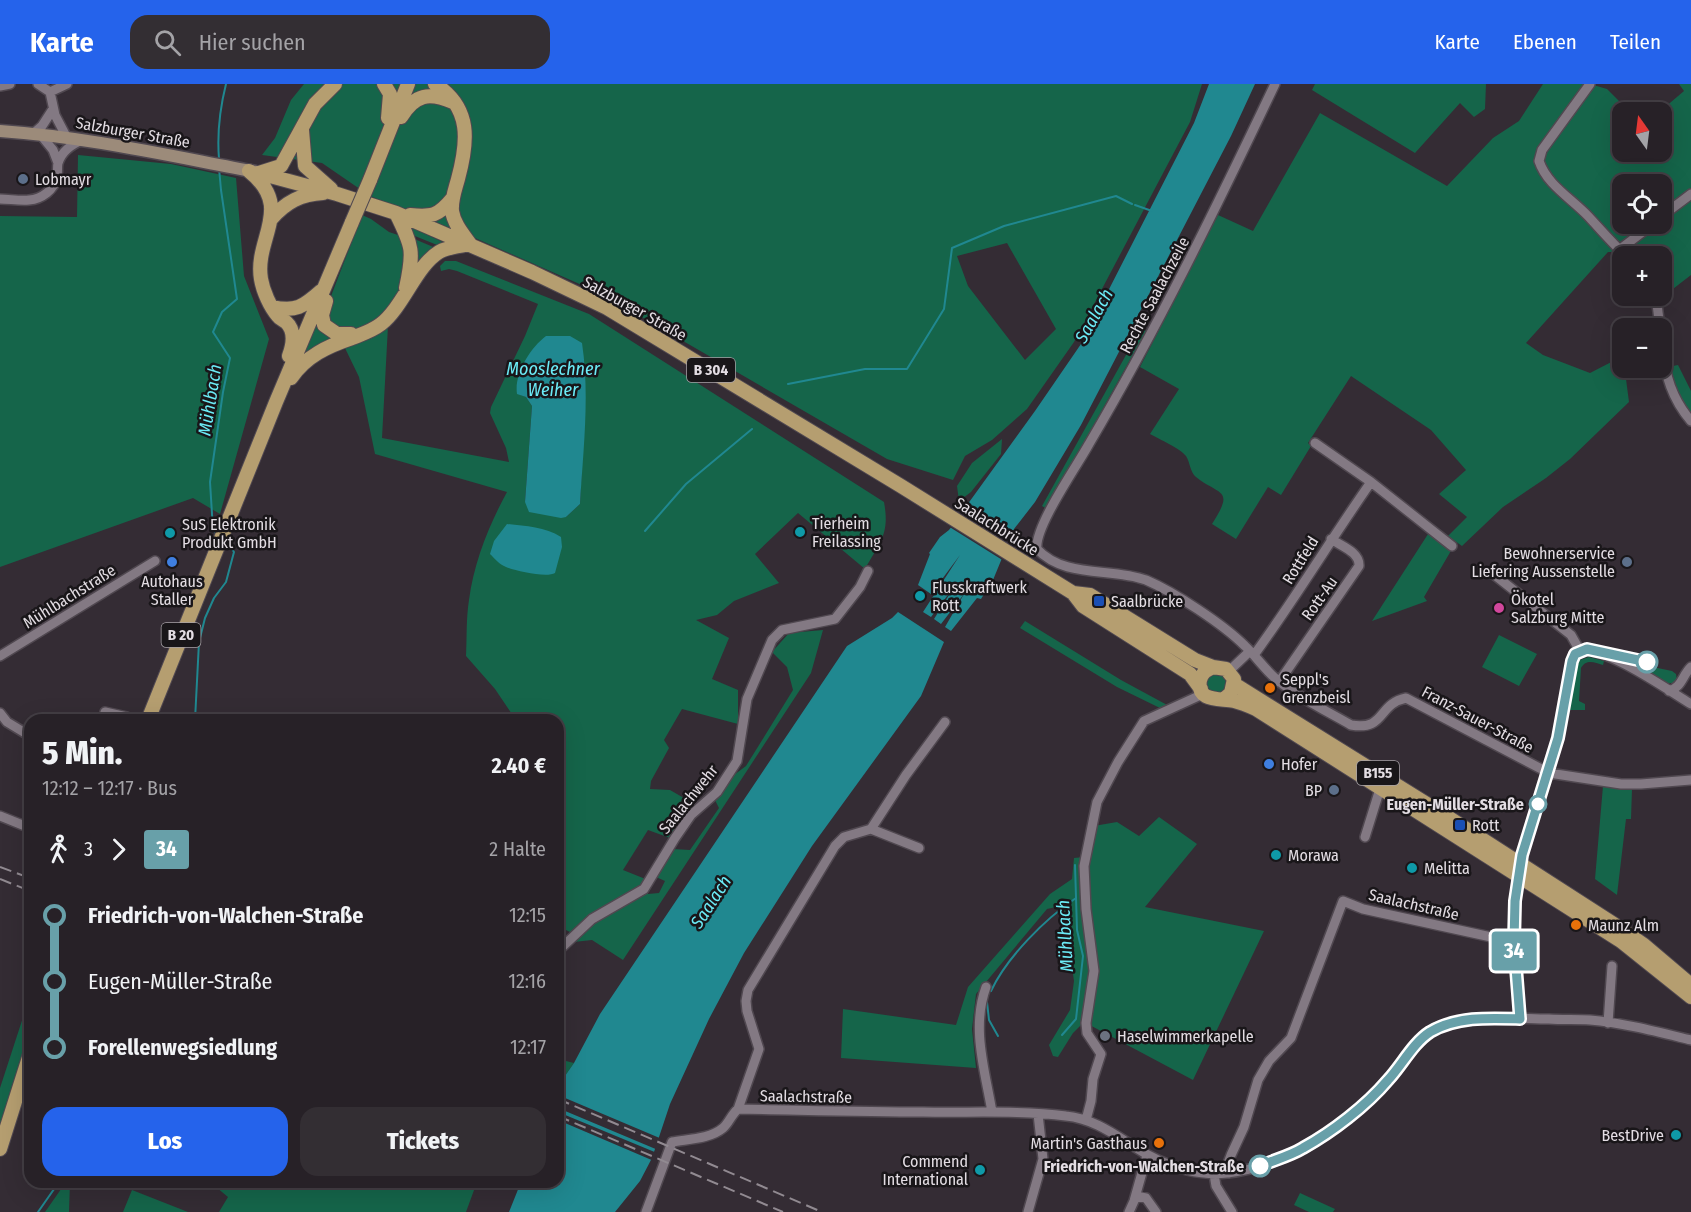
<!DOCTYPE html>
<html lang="de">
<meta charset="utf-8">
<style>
:root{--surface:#272127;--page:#332e33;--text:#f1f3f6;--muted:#a4a3a7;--line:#433e44;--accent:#2563eb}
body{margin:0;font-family:"Fira Sans Condensed",sans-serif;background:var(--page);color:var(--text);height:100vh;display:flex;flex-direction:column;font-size:22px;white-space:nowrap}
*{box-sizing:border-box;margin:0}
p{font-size:20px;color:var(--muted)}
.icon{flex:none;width:33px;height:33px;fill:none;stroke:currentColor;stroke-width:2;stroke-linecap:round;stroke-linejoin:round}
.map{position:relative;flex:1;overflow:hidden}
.details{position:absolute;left:24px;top:630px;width:540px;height:474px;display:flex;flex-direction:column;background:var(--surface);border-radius:18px;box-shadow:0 6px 24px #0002,0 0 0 2px var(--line)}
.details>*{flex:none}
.badge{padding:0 12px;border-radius:4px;font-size:21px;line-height:39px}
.needle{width:39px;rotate:346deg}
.controls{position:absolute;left:1612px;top:18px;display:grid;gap:12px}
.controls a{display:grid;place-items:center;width:60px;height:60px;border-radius:12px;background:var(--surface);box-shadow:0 6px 24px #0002,0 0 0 2px var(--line);font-size:30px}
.map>.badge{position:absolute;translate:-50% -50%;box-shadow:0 0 0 3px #fff}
.legs{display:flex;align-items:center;gap:9px;height:66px;padding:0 18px;font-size:20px}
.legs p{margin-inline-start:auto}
.head{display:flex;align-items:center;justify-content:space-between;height:102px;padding:0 18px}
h1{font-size:33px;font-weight:800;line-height:45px}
.cta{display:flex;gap:12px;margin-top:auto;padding:12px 18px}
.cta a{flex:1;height:69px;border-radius:18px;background:var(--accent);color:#fff;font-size:24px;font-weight:800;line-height:69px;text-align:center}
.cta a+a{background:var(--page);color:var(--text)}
ul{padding:0 18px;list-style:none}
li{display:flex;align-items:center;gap:21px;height:66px;font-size:22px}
li i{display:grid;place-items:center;width:9px;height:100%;margin:0 8px;background:currentColor}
li i::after{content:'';width:15px;height:15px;margin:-8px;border:4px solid;border-radius:50%;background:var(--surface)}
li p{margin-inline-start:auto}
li:first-child i{background:linear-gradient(#0000 50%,currentColor 0)}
li:last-child i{background:linear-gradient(currentColor 50%,#0000 0)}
header{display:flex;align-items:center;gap:36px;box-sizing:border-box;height:84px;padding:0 30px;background:var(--accent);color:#fff}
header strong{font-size:28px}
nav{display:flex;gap:33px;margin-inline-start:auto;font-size:21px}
.search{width:420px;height:54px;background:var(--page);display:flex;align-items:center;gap:15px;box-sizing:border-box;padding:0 21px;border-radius:18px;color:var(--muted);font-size:22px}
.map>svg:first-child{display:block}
.green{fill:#15654a;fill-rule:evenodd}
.water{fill:#208890}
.pier{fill:#342c34}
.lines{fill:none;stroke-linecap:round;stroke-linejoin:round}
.stream{stroke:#208890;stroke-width:2}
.street-casing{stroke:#504850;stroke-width:12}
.secondary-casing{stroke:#504850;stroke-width:15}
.primary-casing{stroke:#504850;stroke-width:16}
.street{stroke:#837983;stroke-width:9}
.secondary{stroke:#9c8b7a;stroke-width:12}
.primary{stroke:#b59e70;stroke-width:14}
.rail{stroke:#918a91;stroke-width:2;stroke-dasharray:12 6;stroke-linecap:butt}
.primary-bridge-casing{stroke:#504850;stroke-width:16;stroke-linecap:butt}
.primary-bridge{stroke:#b59e70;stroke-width:14}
.line-1-casing{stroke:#fff;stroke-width:14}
.line-1{stroke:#68a0a9;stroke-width:9}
.service-dot{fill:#5c6f8a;stroke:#191619;stroke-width:2}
.culture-dot{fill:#0f9aa8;stroke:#191619;stroke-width:2}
.shop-dot{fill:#3f7fe0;stroke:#191619;stroke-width:2}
.transit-dot{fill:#1a4fb4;stroke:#191619;stroke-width:2}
.hotel-dot{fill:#d1479c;stroke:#191619;stroke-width:2}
.stop-1-dot{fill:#fff;stroke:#68a0a9;stroke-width:3}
.food-dot{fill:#e8710a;stroke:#191619;stroke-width:2}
.worship-dot{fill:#6b7280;stroke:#191619;stroke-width:2}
.labels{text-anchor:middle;stroke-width:5;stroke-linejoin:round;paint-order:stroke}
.shield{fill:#191619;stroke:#a6a1a6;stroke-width:1.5}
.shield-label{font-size:15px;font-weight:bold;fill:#e3dde3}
.street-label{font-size:16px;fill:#e3dde3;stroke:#191619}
.poi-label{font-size:16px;fill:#e3dde3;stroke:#191619;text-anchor:start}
.stop-label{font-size:16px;font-weight:bold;fill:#e3dde3;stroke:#191619;text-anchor:end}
.water-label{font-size:18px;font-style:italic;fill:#6cecf7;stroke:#191619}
</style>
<header>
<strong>Karte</strong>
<div class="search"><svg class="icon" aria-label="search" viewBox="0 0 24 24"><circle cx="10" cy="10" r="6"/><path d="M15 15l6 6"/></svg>Hier suchen</div>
<nav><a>Karte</a><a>Ebenen</a><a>Teilen</a></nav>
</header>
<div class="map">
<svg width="1691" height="1128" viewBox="0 0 1691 1128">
<rect width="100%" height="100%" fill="#342c34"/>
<path class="green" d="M304 0H1202L1190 38 1074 258 1027 325 992 356 965 372 953 396 887 375 600 209 475 154 370 112 322 79 262 71 275 54 291 16ZM1007 159 1056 245 1025 276 968 202 957 172Z
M1315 0H1486L1485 25 1474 33 1460 19 1415 69 1312 6Z
M1543 0H1590L1607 5 1630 28H1623V68H1662V28H1631L1649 21 1664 24 1684 7 1679 0H1691V191L1669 208 1662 210V172H1632L1628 168H1608L1526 259 1543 271 1590 289 1623 272 1629 318 1570 375 1546 394 1503 423 1462 462 1448 452 1467 433 1439 410 1466 386 1431 346 1351 292 1308 359 1311 362 1281 411 1268 403 1236 455 1212 440C1235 404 1220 412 1196 393 1190 388 1190 378 1186 372 1181 365 1159 355 1150 350L1179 305 1140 283 1218 131 1253 147 1320 29 1447 102 1493 54 1519 37ZM1623 100H1662V140H1623Z
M78 71 171 80 236 94 244 192 269 255 220 430 193 414 0 483V132L77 133Z
M362 131 371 135 389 148 404 153C405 164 408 180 405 191 398 219 375 242 346 248L331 240 328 236V220Z
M408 142 447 160 442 163 410 150Z
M412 154 438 165 415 192Z
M445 177H456L589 230 884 418C890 450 880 458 865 485L798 429 755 470 779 499 734 517 717 531 696 536 729 554 712 595 738 606V640L682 625 664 656 669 664 651 697 650 705 670 706 696 721 670 754 648 746 623 786 648 796V810L659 809 665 797 656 793 673 765 690 766 719 724 711 708 746 682 793 606 787 583 772 568 789 549 823 546 811 589 623 876 592 856 565 859 574 850 558 842V636H516L495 605 466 572C467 553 466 535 469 516 474 478 489 441 507 408L375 370 359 293 344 262 388 242 382 354 509 378 506 364 490 329 491 323 525 252 538 220 457 187 449 185 441 187 440 182ZM581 259 585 321 580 420 566 433 525 418 532 322 526 313 521 311Z
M317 240 325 250 331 255 304 270Z
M1141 244 1146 247 1047 425 1042 422Z
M1678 281 1691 307V341L1680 327 1668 283Z
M1002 355 1001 370 971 408 959 417 957 402 972 379Z
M1430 447 1452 465 1424 513 1427 517 1372 537Z
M1025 537 1121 596 1169 622 1162 625 1117 603 1020 544Z
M1499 551 1537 570 1519 602 1482 583Z
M1589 573 1604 577 1603 581C1594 578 1586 575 1581 584L1579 617 1585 620V626H1569L1575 585 1580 576Z
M1629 578 1672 587 1676 590 1677 596 1673 599H1666Z
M1206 599a11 11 0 1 1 22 0a11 11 0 1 1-22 0Z
M1603 702 1632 705 1631 735H1626L1617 811 1595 795Z
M1159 733 1197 760 1145 823 1264 847 1193 996 1084 938 1073 949 1058 973 1053 972 1049 961 1070 926 1074 897 1064 828 1056 823 1047 825 976 910 972 945 976 984 841 974 843 925 956 941 968 903 1050 810 1072 795 1074 774 1084 773 1088 743 1117 738 1139 752Z
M30 912V948L0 1045V1004Z
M558 975 574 979 558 1002Z
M66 1098H70L69 1128H45Z
M210 1098H477L466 1128H219L228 1113Z
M132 1106 188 1128H123Z
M1300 1109 1335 1125 1333 1128H1309L1294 1121Z"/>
<path class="water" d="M1209 0H1255L1231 52 1081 341 1035 418 1014 445 993 496 981 515 977 514 951 547 945 543 964 510 941 540 934 535 954 503 931 533 923 528 960 471 931 510 918 501 930 470 929 469 940 453 949 446 1035 327 1081 260 1194 39Z
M546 252H570L582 259C590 312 583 367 580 420L566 433 561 434 529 428 525 418 532 322 526 313 517 310C514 290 530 264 546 252Z
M507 440C525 442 545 443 561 453L562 463 555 489C547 494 515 487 506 483 499 480 495 475 490 470L494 457Z
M898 528 944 558 921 612 812 762 744 869 709 935 670 1020 652 1074 640 1097 615 1128H509L521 1098H558V1002L574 979 600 930 847 562 892 534Z"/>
<path class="pier" d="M961 424 1012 457 1004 477 948 442Z
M558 1011 662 1055 658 1066 558 1024Z
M558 1028 657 1069 655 1075 654 1077 558 1036Z"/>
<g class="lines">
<path class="stream" d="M219 75C217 50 220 24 226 0
M1135 121 1152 127
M788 300 865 285H907L944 225 952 164 1004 142 1116 112 1132 120
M645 447 686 400 752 345
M217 450 213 446 210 398 223 308 230 274 213 248 222 228 237 215 221 106 219 84
M195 636 199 558 205 534 214 514 226 498 234 468 226 457
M991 907C1007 873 1045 835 1076 814
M987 918 989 936 998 952
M1062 951 1076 935 1083 872 1077 846 1075 781
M38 1128 59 1098"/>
<defs>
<path id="street" d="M38 0 50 8 55 31 66 52
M1275 0C1217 122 1158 243 1089 360 1077 382 1034 443 1037 465 1065 495 1111 483 1146 496 1174 508 1223 540 1245 562 1257 573 1267 589 1280 598 1301 615 1327 627 1351 641 1386 647 1377 620 1406 614L1549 689 1621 700H1641L1691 696
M1590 0 1542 66 1539 77C1547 101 1571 114 1588 132 1601 146 1612 159 1626 172
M0 2 10 0
M50 8 67 0
M34 49 42 42 53 25
M40 50 53 66 58 79
M0 115C9 115 20 117 29 116 42 115 54 106 57 93 58 88 57 83 58 79 62 67 71 61 82 56
M1662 132 1691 110
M1619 166 1653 140
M1656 212 1660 244
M1662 263C1665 291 1672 315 1691 337
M1315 359 1371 398 1452 462
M1492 489 1571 551 1580 567
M1580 567C1604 561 1668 606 1691 620
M1254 571C1295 515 1331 455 1371 398
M0 572 155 477
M1229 587 1250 567
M1279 598 1359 482C1360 468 1341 462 1331 455
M1669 607C1682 603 1682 592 1691 583
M105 628 127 633 126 636
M0 629 7 638 30 652
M0 732 30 744
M871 745 919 764
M1365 753 1379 708 1382 704
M558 867 592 835 644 805 675 754 691 731 717 708 737 677 747 615 772 556 782 546 835 535 860 503 868 487
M986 903C971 944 985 986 992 1028
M1520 935 1514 858 1515 817 1522 771 1558 654 1572 577 1575 570 1580 567
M1608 939 1612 882
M738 1025C799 1026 861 1028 923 1028 970 1029 1019 1026 1066 1032 1098 1035 1121 1056 1148 1071 1172 1084 1201 1092 1227 1089 1286 1083 1351 1039 1389 996 1402 981 1412 961 1428 949 1457 928 1515 935 1549 935 1563 936 1577 935 1590 936 1624 939 1658 948 1691 956
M1086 1036 1091 1017 1093 995 1101 970 1087 949 1086 939 1094 887 1086 825 1084 782 1097 718 1118 678 1144 637 1203 610
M1229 1089 1228 1079 1231 1071 1244 1043 1258 996 1269 977 1291 954 1343 817 1363 825 1514 858
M1214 1090 1216 1102 1232 1128
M1136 1112 1146 1114 1156 1128
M646 1128 672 1058C688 1055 710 1055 723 1044 729 1039 731 1031 738 1025L759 965 747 927 746 917 748 906 835 762 844 753 871 745 906 691 945 638
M1028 1128 1043 1075 1038 1030
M1129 1128 1134 1117 1147 1071"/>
<path id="secondary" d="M0 47C88 53 170 72 256 88"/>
<path id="primary" d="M384 0 390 10 388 34
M435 0C472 24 468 58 458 95 455 106 451 116 452 127 454 140 463 150 470 160
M401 33C415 10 429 8 453 18
M302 46 305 82 331 105
M249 87C295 124 254 154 261 195 263 207 270 223 278 232 280 235 283 236 286 238 296 247 293 261 289 272
M259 89 337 110 396 129 532 188 607 224 901 402 1073 509 1083 522 1190 590 1201 605
M259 89 281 82 315 20 335 0
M370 96 408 0
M396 129C413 163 414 167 406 204
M410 131C432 133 438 132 452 115
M271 135C286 118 301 110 323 109
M326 217 322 231 324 241 337 250H351
M272 223C296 228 303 223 321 207
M291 294C306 272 328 262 352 254 362 250 372 247 381 240 403 223 416 182 439 168 447 163 461 162 470 160
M1073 509 1090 511 1195 576 1213 583
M1234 600 1446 732 1615 841 1644 861 1691 901
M1224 615 1231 609 1234 595 1226 585 1213 583C1206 586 1202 589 1200 596 1196 619 1221 614 1234 617 1242 619 1249 622 1256 625L1621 857 1691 913
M148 636 276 318 352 138
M0 1065 30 970"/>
</defs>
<use href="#street" class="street-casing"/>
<use href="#secondary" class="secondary-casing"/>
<use href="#primary" class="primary-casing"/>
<use href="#street" class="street"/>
<use href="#secondary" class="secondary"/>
<use href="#primary" class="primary"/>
<path class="rail" d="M0 783 30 794
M0 795 30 807
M558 1015 822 1128
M558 1032 783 1128"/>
<defs>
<path id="primary-bridge" d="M352 138 370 96"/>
</defs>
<use href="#primary-bridge" class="primary-bridge-casing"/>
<use href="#primary-bridge" class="primary-bridge"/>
</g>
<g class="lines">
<defs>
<path id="line-1" d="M1260 1082C1274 1076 1290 1072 1303 1064 1332 1048 1366 1022 1388 996 1402 981 1413 959 1430 948 1457 932 1491 934 1520 935L1514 858 1515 817 1522 771 1558 654 1572 577 1575 570 1587 565 1647 578"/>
</defs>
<use href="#line-1" class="line-1-casing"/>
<use href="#line-1" class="line-1"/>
</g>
<g class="service-dot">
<circle cx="23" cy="95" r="6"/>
<circle cx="1627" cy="478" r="6"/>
<circle cx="1334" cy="706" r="6"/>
</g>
<g class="culture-dot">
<circle cx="800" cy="448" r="6"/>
<circle cx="170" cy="449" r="6"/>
<circle cx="920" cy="512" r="6"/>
<circle cx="1276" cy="771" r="6"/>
<circle cx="1412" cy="784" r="6"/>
<circle cx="1676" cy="1051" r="6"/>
<circle cx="980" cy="1086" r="6"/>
</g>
<g class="shop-dot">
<circle cx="172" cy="478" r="6"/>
<circle cx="1269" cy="680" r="6"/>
</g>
<g class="transit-dot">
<rect x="1093" y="511" width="12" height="12" rx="3"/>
<rect x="1454" y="735" width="12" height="12" rx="3"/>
</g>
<circle class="hotel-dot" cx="1499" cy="524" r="6"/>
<g class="stop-1-dot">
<circle cx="1647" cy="578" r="10"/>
<circle cx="1538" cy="720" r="8"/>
<circle cx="1260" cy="1082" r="10"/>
</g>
<g class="food-dot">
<circle cx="1270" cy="604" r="6"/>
<circle cx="1576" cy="841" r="6"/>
<circle cx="1159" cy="1059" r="6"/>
</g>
<circle class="worship-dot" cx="1105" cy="952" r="6"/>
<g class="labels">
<g class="shield">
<rect x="687" y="274" width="48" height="24" rx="4.5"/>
<rect x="161.5" y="539" width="39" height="24" rx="4.5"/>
<rect x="1357" y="677" width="42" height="24" rx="4.5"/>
</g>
<g class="shield-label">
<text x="711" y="291">B 304</text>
<text x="181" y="556">B 20</text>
<text x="1378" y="694">B155</text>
</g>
<g class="street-label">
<text transform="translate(133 48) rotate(10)" y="6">Salzburger Straße</text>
<text transform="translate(1154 211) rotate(-62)" y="6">Rechte Saalachzeile</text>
<text transform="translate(635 224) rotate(29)" y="6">Salzburger Straße</text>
<text transform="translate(997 442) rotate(32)" y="6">Saalachbrücke</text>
<text transform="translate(1300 476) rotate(-58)" y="6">Rottfeld</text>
<text transform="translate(69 512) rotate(-32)" y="6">Mühlbachstraße</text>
<text transform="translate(1319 514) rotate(-55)" y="6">Rott-Au</text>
<text transform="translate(1478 635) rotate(28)" y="6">Franz-Sauer-Straße</text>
<text transform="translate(688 715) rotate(-51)" y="6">Saalachwehr</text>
<text transform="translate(1414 820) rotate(13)" y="6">Saalachstraße</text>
<text transform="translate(806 1012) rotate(1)" y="6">Saalachstraße</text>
</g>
<g class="poi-label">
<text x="35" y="101">Lobmayr</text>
<text x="812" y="445">Tierheim<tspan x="812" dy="18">Freilassing</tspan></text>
<text x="182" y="446">SuS Elektronik<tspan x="182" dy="18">Produkt GmbH</tspan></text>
<text x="1615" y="475" text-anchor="end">Bewohnerservice<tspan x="1615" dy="18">Liefering Aussenstelle</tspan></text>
<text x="172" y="503" text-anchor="middle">Autohaus<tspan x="172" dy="18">Staller</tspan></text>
<text x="932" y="509">Flusskraftwerk<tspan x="932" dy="18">Rott</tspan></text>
<text x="1511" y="521">Ökotel<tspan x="1511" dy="18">Salzburg Mitte</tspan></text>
<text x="1111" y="523">Saalbrücke</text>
<text x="1282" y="601">Seppl's<tspan x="1282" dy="18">Grenzbeisl</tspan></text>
<text x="1281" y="686">Hofer</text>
<text x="1322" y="712" text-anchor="end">BP</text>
<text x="1472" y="747">Rott</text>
<text x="1288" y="777">Morawa</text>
<text x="1424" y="790">Melitta</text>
<text x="1588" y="847">Maunz Alm</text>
<text x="1117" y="958">Haselwimmerkapelle</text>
<text x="1664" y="1057" text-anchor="end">BestDrive</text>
<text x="1147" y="1065" text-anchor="end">Martin's Gasthaus</text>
<text x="968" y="1083" text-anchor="end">Commend<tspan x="968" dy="18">International</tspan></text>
</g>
<g class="stop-label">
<text x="1524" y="726">Eugen-Müller-Straße</text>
<text x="1244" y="1088">Friedrich-von-Walchen-Straße</text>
</g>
<g class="water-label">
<text transform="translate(1094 232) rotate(-61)" y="6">Saalach</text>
<text x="553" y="291">Mooslechner<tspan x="553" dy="21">Weiher</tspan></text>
<text transform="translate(210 316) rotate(-81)" y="6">Mühlbach</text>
<text transform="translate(711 818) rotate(-57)" y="6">Saalach</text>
<text transform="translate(1065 852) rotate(-93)" y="6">Mühlbach</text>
</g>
</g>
</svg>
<div class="controls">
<a><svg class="needle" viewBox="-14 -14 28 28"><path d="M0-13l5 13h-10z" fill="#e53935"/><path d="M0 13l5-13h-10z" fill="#a4a3a7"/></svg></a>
<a><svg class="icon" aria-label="locate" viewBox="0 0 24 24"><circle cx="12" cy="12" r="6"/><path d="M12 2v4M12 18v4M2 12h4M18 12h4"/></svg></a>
<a>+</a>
<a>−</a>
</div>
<b class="badge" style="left:1514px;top:867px;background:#68a0a9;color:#fff">34</b>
<section class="details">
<div class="head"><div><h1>5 Min.</h1><p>12:12 – 12:17 · Bus</p></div><b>2.40 €</b></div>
<div class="legs"><svg class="icon" aria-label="walk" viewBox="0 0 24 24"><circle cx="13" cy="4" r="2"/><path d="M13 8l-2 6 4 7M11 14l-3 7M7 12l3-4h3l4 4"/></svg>3<svg class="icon" aria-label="forward" viewBox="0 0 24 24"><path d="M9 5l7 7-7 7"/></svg><b class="badge" style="background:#68a0a9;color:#fff">34</b><p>2 Halte</p></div>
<ul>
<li><i style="color:#68a0a9"></i><b>Friedrich-von-Walchen-Straße</b><p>12:15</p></li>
<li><i style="color:#68a0a9"></i><span>Eugen-Müller-Straße</span><p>12:16</p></li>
<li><i style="color:#68a0a9"></i><b>Forellenwegsiedlung</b><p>12:17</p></li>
</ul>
<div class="cta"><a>Los</a><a>Tickets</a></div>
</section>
</div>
